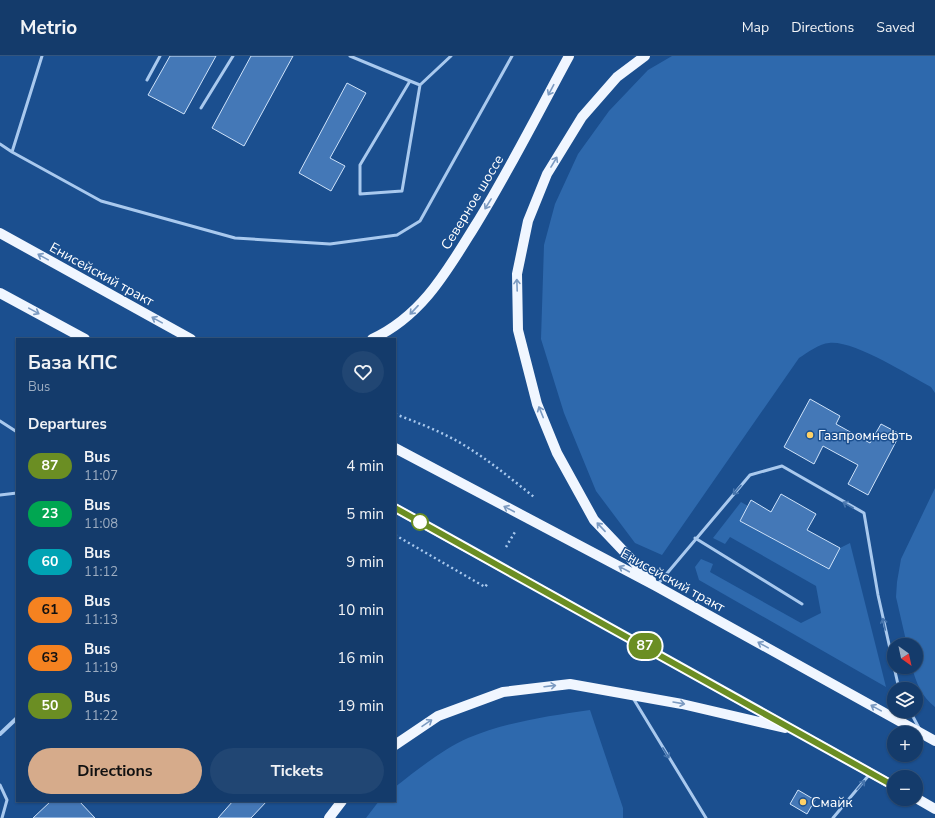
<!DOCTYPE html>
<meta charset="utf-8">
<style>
:root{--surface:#143b6b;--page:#214673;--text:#f1f3f6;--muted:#9dadc1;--line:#33557e;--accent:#d6ab8b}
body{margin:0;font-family:"Nunito Sans",sans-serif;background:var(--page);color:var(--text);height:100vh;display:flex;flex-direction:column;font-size:15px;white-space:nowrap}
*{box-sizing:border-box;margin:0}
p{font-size:13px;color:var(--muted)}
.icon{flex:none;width:22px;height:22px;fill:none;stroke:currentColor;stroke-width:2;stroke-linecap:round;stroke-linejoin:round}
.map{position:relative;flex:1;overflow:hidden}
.drawer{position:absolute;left:16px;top:282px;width:380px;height:464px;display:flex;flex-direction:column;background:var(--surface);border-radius:0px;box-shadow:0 1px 3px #0004,0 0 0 1px var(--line)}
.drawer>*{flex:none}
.badge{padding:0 8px;border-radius:13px;font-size:14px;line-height:26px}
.needle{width:26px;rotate:147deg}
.fabs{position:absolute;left:887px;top:582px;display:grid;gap:8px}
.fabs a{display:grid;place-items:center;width:36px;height:36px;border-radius:50%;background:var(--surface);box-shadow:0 1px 3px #0004,0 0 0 1px var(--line);font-size:20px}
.map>.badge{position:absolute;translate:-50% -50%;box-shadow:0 0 0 2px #fff}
h2{padding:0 12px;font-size:15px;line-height:36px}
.round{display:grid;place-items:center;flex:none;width:42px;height:42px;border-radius:21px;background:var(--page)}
.head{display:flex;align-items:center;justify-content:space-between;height:68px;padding:0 12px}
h1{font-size:19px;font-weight:700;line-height:30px}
.action{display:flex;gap:8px;margin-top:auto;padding:8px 12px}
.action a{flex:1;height:46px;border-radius:24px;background:var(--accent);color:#111;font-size:16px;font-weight:700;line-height:46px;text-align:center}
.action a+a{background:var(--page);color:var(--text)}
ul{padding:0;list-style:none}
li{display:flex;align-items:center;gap:12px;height:48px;padding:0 12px}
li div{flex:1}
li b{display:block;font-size:15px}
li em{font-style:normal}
li .badge{min-width:44px;font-weight:700;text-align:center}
header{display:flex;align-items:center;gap:24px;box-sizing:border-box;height:56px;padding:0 20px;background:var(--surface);border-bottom:1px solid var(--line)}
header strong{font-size:19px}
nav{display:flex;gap:22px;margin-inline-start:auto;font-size:14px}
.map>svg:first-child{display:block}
.green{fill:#2e69ad}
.building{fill:#4478b7;stroke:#cfe3fa}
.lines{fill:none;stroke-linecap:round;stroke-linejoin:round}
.path{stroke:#a9c9ee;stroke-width:2.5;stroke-dasharray:2 3;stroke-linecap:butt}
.service{stroke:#a9c9ee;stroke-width:3}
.minor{stroke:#a9c9ee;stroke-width:4}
.primary{stroke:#f0f6ff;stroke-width:10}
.oneway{stroke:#7b9ac1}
.oneway2{stroke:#4674ac}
.line-casing{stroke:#fff;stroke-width:9}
.line{stroke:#6b8e23;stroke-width:6}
.poi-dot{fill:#ffd166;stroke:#1b4f8f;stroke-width:1.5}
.stop-dot{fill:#fff;stroke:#6b8e23;stroke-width:2}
.labels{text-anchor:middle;stroke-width:3;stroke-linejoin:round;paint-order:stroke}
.street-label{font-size:14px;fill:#fff;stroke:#1b4f8f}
.poi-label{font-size:14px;fill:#fff;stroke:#1b4f8f;text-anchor:start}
</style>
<header>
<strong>Metrio</strong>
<nav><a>Map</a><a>Directions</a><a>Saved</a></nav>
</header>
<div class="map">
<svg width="935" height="762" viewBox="0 0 935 762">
<rect width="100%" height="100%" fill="#1b4f8f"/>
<path class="green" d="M672 0H935V337L931 331C908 319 854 284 829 287 820 287 807 297 799 302L662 499 635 487 596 435 564 357 541 283 544 189 555 148 578 98 609 55 648 14Z
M935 432V651C922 641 916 627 912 611H916V589H907L896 541 897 526 901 503Z
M741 446 748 450 740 465 828 513 840 492 850 487 886 631 699 524 695 511 701 503 713 508 710 516 801 567 821 557 816 530 730 481 725 488 713 482Z
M590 654 623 752V762H366L379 745H395V731C417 714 443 693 468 682 507 666 548 660 590 654Z"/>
<path class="building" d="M170 0H216L184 58 148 39Z
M251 0H293L244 90 212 72Z
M347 27 366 37 330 102 345 110 331 135 299 117Z
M810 343 840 360 836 368 870 387 881 368 900 378 868 439 848 428 858 409 823 390 814 408 784 391Z
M781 438 816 458 807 474 840 492 829 513 740 465 751 444 771 456Z
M798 734 815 744 807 758 790 748Z
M51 745H79L95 762H33Z
M233 745H267L251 762H218Z"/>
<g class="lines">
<path class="path" d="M395 358C416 366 437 374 457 385 485 401 509 421 534 441
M395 479 485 531 488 527
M506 491 515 476"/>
<path class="service" d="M42 0 12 96 101 145 235 182 330 188 397 179 420 165 512 0
M350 0 410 25
M147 24 160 0
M420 29 410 25 360 109V138L402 135 420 29 451 0
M201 52 233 0
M0 88 12 96
M0 365 17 376
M0 439 17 437
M695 482 802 548
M658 528 750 419 782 410 864 457 878 539 899 633
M633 642 706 762
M910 655 919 672
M0 729 7 744 2 762
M833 762 869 719"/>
<path class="minor" d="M0 678 17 662"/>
<path class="primary" d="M645 0 617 21 582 61 547 118 528 165 517 218 518 274 537 348 557 397 594 464 651 524
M0 177 191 283
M0 237 85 283
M372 283C422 260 447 215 475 170 509 115 538 57 569 0
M395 392 656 530 935 685
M395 452 894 730
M395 689 438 660 503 636 570 628 682 648 785 672
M916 742 935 753
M329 762 342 745"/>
</g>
<defs><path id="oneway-shaft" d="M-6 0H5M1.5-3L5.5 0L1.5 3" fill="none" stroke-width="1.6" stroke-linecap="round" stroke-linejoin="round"/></defs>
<g class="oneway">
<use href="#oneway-shaft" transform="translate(551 34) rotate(118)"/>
<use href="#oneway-shaft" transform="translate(554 106) rotate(-59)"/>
<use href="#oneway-shaft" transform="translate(488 148) rotate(122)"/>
<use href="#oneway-shaft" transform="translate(43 201) rotate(-151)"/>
<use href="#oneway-shaft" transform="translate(517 229) rotate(-92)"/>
<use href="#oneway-shaft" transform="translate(414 254) rotate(133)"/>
<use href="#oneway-shaft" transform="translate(34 255) rotate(29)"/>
<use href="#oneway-shaft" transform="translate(157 264) rotate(-151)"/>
<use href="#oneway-shaft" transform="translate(541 356) rotate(-112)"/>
<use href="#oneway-shaft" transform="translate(509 453) rotate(-152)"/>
<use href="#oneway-shaft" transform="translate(601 471) rotate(-133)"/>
<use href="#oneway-shaft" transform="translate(624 513) rotate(-152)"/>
<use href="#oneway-shaft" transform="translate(763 589) rotate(-151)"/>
<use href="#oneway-shaft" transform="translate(550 630) rotate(-7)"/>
<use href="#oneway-shaft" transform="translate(679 647) rotate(10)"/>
<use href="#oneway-shaft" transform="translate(876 652) rotate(-151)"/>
<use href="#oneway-shaft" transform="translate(427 667) rotate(-34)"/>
</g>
<g class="oneway2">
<use href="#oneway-shaft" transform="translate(737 434) rotate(131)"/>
<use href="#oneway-shaft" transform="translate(848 449) rotate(-150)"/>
<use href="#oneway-shaft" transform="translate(884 568) rotate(-102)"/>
<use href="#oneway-shaft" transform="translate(666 697) rotate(59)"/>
<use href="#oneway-shaft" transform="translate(861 729) rotate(-50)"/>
</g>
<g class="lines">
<defs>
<path id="line" d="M395 452 894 730"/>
</defs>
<use href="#line" class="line-casing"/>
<use href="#line" class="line"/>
</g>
<g class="poi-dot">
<circle cx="810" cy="379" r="4"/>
<circle cx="803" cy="746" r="4"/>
</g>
<circle class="stop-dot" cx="420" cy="466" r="8"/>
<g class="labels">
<g class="street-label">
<text transform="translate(472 146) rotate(-59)" y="5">Северное шоссе</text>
<text transform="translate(102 218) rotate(29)" y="5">Енисейский тракт</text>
<text transform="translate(673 524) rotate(29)" y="5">Енисейский тракт</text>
</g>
<g class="poi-label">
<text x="818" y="384">Газпромнефть</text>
<text x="811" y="751">Смайк</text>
</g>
</g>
</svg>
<div class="fabs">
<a><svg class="needle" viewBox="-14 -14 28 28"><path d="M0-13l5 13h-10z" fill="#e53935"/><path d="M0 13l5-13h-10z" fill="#9dadc1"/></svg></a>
<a><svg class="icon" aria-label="layers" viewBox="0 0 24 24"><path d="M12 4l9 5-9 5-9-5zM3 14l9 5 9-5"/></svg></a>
<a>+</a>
<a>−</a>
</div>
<b class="badge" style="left:645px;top:590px;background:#6b8e23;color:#fff">87</b>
<section class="drawer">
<div class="head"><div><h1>База КПС</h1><p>Bus</p></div><a class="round"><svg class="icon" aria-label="heart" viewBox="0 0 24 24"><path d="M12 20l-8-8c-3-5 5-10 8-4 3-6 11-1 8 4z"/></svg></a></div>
<h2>Departures</h2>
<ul>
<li><span class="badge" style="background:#6b8e23;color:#fff">87</span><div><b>Bus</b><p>11:07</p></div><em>4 min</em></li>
<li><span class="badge" style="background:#00a651;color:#fff">23</span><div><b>Bus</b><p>11:08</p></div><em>5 min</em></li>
<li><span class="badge" style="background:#00a3b4;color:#fff">60</span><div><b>Bus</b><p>11:12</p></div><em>9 min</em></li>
<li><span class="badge" style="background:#f58220;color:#111">61</span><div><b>Bus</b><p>11:13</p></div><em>10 min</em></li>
<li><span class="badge" style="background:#f58220;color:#111">63</span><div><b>Bus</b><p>11:19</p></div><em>16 min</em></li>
<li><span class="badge" style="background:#6b8e23;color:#fff">50</span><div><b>Bus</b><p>11:22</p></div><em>19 min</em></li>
</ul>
<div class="action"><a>Directions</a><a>Tickets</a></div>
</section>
</div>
